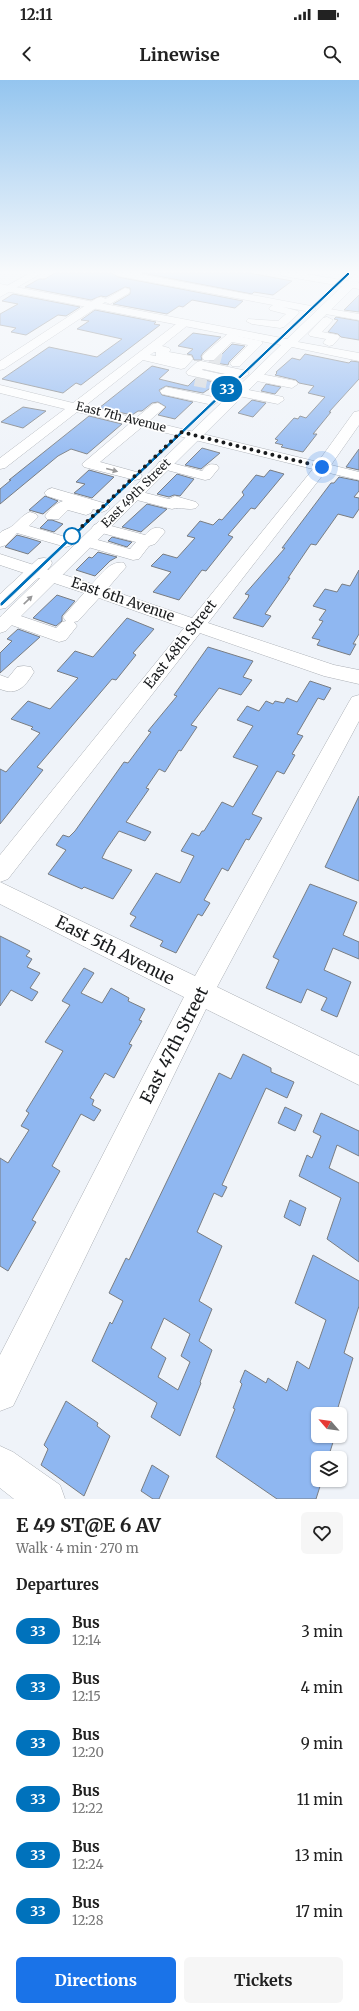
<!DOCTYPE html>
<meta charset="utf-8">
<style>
:root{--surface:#fff;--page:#f6f6f6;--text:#222;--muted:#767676;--accent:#1a73e8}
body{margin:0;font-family:Merriweather,serif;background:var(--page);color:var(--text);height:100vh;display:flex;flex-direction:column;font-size:15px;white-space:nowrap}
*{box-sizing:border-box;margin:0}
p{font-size:13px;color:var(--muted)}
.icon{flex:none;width:22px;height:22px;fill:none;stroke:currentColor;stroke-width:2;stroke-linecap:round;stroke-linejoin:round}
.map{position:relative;height:1419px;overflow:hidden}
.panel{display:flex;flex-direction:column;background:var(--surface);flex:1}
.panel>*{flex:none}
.badge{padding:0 8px;border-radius:13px;font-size:14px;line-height:26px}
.needle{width:26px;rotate:298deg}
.buttons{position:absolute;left:311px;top:1327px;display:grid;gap:8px}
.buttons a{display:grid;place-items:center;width:36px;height:36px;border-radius:6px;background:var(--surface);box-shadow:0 1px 3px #0004;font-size:20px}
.you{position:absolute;width:20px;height:20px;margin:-10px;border:3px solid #fff;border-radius:50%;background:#1a73e8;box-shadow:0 0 0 6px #1a73e833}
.map>.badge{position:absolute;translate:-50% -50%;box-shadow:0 0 0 2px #fff}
h2{padding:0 16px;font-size:15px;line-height:36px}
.round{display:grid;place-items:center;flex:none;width:42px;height:42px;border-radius:6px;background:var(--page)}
.head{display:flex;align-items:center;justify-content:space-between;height:68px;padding:0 16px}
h1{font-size:19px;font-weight:700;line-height:30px}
.action{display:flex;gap:8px;margin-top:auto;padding:8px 16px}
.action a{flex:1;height:46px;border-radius:6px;background:var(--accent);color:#fff;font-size:16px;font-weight:700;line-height:46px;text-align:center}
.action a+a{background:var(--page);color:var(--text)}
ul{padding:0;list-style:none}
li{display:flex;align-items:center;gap:12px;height:56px;padding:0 16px}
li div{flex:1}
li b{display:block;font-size:15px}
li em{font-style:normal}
li .badge{min-width:44px;font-weight:700;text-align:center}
.status{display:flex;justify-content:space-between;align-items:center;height:28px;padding:0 20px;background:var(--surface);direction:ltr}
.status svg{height:11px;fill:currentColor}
header{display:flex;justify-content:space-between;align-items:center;height:52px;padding:0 16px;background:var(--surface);font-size:18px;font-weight:700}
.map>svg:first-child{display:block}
.building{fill:#8fb7f1;stroke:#797d82;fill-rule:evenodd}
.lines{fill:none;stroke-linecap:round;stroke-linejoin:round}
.minor-tunnel{stroke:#cfd3d8;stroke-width:12;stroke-dasharray:12 5.5;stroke-linecap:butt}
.minor-casing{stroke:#acb0b6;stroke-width:1}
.major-casing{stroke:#acb0b6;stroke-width:1}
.minor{fill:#fff;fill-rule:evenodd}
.major{fill:#fff;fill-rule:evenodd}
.oneway{fill:#989899}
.line{fill:#0072bc;stroke:#fff}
.walk{stroke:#191b1d;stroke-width:4;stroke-dasharray:0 7.2}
.stop-dot{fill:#fff;stroke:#0072bc;stroke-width:2}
.labels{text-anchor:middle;stroke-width:3.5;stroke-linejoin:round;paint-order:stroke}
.far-street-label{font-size:12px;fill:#191b1d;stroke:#fff}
.street-label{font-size:14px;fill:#191b1d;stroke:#fff}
.near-street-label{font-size:17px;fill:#191b1d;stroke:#fff}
</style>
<div class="status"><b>12:11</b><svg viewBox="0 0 49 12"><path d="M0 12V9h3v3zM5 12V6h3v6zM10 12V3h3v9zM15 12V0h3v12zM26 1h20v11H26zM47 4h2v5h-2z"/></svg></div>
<header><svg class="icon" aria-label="back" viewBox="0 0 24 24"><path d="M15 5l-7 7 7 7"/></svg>Linewise<svg class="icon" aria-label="search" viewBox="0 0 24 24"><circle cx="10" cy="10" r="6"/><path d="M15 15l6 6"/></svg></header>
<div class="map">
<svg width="359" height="1419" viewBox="0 0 359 1419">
<rect width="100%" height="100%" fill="#eff3f9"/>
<path class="building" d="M55 193H112L118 197 243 221 235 228 192 220 183 227 179 226 167 234 113 224 130 214V208L125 207 106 217 101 216 91 220 25 207 39 199H45Z
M142 193H249L292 201 273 215 254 212 252 214Z
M13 214 80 227 66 236 58 235 26 255 11 252 16 248 0 245V234L18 224 2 221Z
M359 215V232L344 230Z
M95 230 156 242 154 244 160 245 81 305 76 303 63 313 2 299 49 267 97 277 122 259 77 249 89 241 81 240Z
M336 237 359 241V260L341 257 338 254 328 252 338 240 334 239Z
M193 253 221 257 203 273 201 276 202 280H194L192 275 187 274 193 269 178 266Z
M232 264 245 266 229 282 228 285 210 282 215 281Z
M305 274 349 283 351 281 359 282V299L329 332H331L313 354H317L303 372 281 367 283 365 275 363 278 360 275 359 294 338 298 339 300 336 306 338 325 317 308 313 314 306 299 303 296 300 275 295 277 293 276 292 292 278 300 280Z
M152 286 169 290 159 299 188 306 196 298 218 303 203 313 166 306 159 310 162 315 193 322 175 339 158 335 166 327 158 322 152 323 142 331H138L132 335 99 328Z
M266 304 281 307 275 314 261 311Z
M252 320 266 323 253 337 238 333Z
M23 327 46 331 23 348 1 342Z
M89 336 122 344 87 374 71 369 58 376 0 424V409L11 400H9Z
M202 368 220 373 201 389 185 385Z
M359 369V390L346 387Z
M89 390 114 397 92 418 74 413 85 404 76 402Z
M270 390 284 394 255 429 251 428 228 455 233 457 206 491 202 490 179 520 153 512 171 492 151 486 163 474 177 478 195 458 187 456 200 441 213 445 219 439 222 440 244 415 242 412 256 395 264 397Z
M177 394 194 399 180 416 174 415 169 417 157 414Z
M339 397 359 401V411L354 417 359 418V429L353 438 338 434 316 465 311 464 288 498H290L265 534 271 536 263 547 233 538 248 518 249 515 245 514 285 468H282L331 403H334Z
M45 416 58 421 43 434 29 430Z
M147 424 167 429 141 452 122 447Z
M48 440H52L63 444 54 452 40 448Z
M17 455 28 458 41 462 28 474 5 467Z
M112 457 132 462 127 467 108 461Z
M98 472 117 477 110 481 95 496 76 490 89 477 92 478Z
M359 490V554L353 564H356L350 575 317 565 320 560 312 558 323 541 319 540 326 530 313 526 325 509 337 512 342 504 350 506Z
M57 515 75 521 62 536V541L56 546 33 538Z
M127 538 154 549 133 573 136 575 116 600 112 599 37 687 43 690 0 744V689L6 692 40 653 31 649 33 647 11 639 28 621 50 629 78 598 57 591 75 571 93 577Z
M18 549 40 557 0 593V573L12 561 7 559Z
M208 567 253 581 243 597 252 600 241 615 219 608 191 645 197 647 181 671 179 670 165 692 159 689 146 708 149 709 126 742 151 752 145 761 119 751 106 770 102 778 132 790 113 819 84 807 82 809 48 794 66 770 56 765 63 755 69 757 75 751 124 682 128 683 151 652 148 651 177 616 174 615Z
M310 601 331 608 324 620 318 618 297 654 303 656 292 674 295 675 284 694 277 691 252 734 262 738 249 760 246 759 228 791 222 788 204 820 210 823 202 836 198 834 176 873 160 866 163 861 130 846 136 837 130 834 156 793 180 803 194 776 181 771 192 753 199 756 202 751H204L222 722 233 727 258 686 233 677 253 646 237 640 247 626 259 631 266 621 273 624 275 621 284 623 287 618 297 622Z
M359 716V801L325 787Z
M310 804 357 822 343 855 359 862V879L333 868 324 890 351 902 337 937 321 930 327 918 307 909 301 923 266 908 279 880 273 877Z
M0 856 30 871 26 876 32 879 27 887 40 893 30 908 38 912 32 921 11 910 0 926Z
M84 888 94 893 81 913 102 923 111 908 129 918 128 921 145 929 139 940 142 941 129 964 132 965 114 998 105 993 90 1018 94 1020 92 1025 101 1030 94 1041 81 1034 52 1086 60 1091 32 1140 36 1142 8 1191 0 1186V1078L8 1083 29 1050 21 1046 29 1033 26 1031 63 971 45 962 70 925 62 921Z
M243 974 271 988V992L294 1002 287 1018 266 1008 222 1105 227 1107 222 1117 214 1113 197 1152 222 1166 199 1221 212 1229 199 1261 212 1270 200 1302 201 1303 180 1356 151 1337 157 1323 92 1281 110 1242 112 1244 123 1221 109 1213 126 1178 129 1180 219 993 231 999ZM164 1238 190 1254 181 1276 190 1282 178 1310 158 1297 166 1278 151 1268Z
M285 1027 302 1035 295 1051 278 1043Z
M321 1033 359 1051V1076L337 1065 329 1088 359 1103V1182L327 1159 341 1118 299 1096 307 1075 312 1078 321 1056 313 1052Z
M290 1120 306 1128 300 1146 284 1137Z
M313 1175 359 1201V1226L344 1273 353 1278 336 1334H318V1356H335L328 1378H318V1400H322L316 1419H277L216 1377 235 1329 233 1328 242 1304 240 1302 245 1290 266 1303 268 1298 287 1311 297 1281 309 1289 326 1240 295 1223Z
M66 1321 98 1343 97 1346 110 1356 84 1416 41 1385 48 1369 44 1365Z
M152 1385 169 1396 159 1419H153L141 1411Z"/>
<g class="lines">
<path class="minor-tunnel" d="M210 277 221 280
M195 300 215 304"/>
<defs>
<path id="minor" d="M30 193H42L0 217V210Z
M113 193H134L311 226 316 229 311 232 283 227 298 231 299 233 284 247 280 248 252 244 246 241 248 239 278 241 286 234 270 230 269 228 273 225 118 196Z
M278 193H300L359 203V209L283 196Z
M125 208 129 209 130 211 129 213 110 224 105 222 4 289 0 290V281L97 218 101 217 106 219Z
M324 228 359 234V240L320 233 319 231Z
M327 237 333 240 322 252 338 255 340 257 333 265 329 266 323 263 326 259 310 256 308 254 323 238Z
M184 240 190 243 188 245 162 266 169 268 171 270 169 272 191 276 193 279 185 288 181 289 143 280 85 326 136 338 153 324 158 323 165 327 149 341 318 382 354 332 359 331V345L331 385 359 392V400L325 392 208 543 334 585 359 590V604L324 596 200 553 8 799 0 802 195 896 349 622 352 617 359 615V641L217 907 359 976V1005L206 929 13 1326 0 1331V1275L184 917 0 824V775L184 548 99 518 78 541 74 542 77 546 66 560 59 562 3 542 0 538 3 534 9 532 56 548 62 542 66 541 63 537 84 513 0 485V474L92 504C101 495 110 480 124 483L126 487 107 509 192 538 313 389 142 347 100 382 140 393 142 396 140 399 135 400 84 387 82 384 129 344 77 332 5 388 0 389V378L65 329 0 313V305L73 323 180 241ZM154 272H156V276L150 275Z
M235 250 241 253 238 256 261 261 263 263 240 286H232L230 283 248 265 232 262 214 280H204L202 277 204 274 231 251Z
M201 281 247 291 249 294 243 298 203 289 202 290 239 298 241 301 235 305 188 295 186 292 197 282Z
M256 293 296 301 298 304 292 308 252 300 250 297 252 294Z
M166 307 218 318 219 321 213 325 162 314 160 311Z
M239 308 283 317 284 320 278 324 234 315 233 312 234 309Z
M164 381 202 391C207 385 209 383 217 385L219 388 210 399 205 400 159 388 157 385 159 382Z
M52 408 107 424 110 427 107 430 102 432 93 429 91 433 86 435 68 430 59 439H47L45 436C49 430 56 423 63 421L47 416 44 413 47 410Z
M134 410 169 419 175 416 196 422 199 425 196 428C187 431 181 426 172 429L129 418 126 415 129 412Z
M30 432 36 434 38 437 29 446 72 459 74 462 72 465 66 467 17 453 6 465 0 467V453C3 450 5 450 9 448 15 446 21 435 30 432Z
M100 443 145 455C151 449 154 446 163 449L165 452 155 464 149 466 139 479 133 480 81 465 79 462 81 459 87 457 130 469 136 462 94 451 92 448 94 445Z
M24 586 31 587 34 592C25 607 17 616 0 609V595L8 598 17 587Z
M0 1366 13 1372 60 1405 65 1419H14L0 1408Z"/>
<path id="major" d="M359 193V202L298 262 359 273V281L292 267 6 551 0 553V537L281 265 0 210V204L287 259 355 194Z
M44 478 50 479 52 483 50 487 6 528 0 529V514L38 479Z"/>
</defs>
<use href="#minor" class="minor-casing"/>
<use href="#major" class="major-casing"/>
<use href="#minor" class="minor"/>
<use href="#major" class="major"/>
</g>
<defs><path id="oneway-solid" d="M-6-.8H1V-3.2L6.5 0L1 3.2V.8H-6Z"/></defs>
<g class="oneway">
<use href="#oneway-solid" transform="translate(112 390) rotate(15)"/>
<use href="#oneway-solid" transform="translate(28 520) rotate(-44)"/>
</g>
<linearGradient id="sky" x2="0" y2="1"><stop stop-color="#94c5ef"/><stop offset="0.49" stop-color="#f8fafc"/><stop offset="1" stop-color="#f8fafc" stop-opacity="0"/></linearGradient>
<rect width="359" height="392" fill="url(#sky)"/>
<path class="line" d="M348 192 350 194 2 526H0V523Z"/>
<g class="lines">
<path class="walk" d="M72 456 181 352 322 387"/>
</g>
<circle class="stop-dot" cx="72" cy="456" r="8"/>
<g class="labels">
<g class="far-street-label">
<text transform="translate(121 337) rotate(14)" y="4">East 7th Avenue</text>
<text transform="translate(136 413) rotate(-45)" y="4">East 49th Street</text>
</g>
<g class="street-label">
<text transform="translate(123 519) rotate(19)" y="5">East 6th Avenue</text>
<text transform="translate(180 564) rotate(-52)" y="5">East 48th Street</text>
</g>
<g class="near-street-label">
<text transform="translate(115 870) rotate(27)" y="6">East 5th Avenue</text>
<text transform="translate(174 965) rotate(-63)" y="6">East 47th Street</text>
</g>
</g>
</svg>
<div class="buttons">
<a><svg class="needle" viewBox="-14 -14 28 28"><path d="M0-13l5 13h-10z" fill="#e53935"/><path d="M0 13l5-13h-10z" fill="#767676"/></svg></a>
<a><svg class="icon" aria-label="layers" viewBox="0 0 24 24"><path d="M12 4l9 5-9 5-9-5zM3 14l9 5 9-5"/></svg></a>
</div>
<div class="you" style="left:322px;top:387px"></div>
<b class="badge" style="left:227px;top:309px;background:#0072bc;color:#fff">33</b>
</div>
<section class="panel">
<div class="head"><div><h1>E 49 ST@E 6 AV</h1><p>Walk · 4 min · 270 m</p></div><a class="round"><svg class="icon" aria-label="heart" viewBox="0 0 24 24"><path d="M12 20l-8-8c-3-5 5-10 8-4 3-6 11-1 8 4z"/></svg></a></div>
<h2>Departures</h2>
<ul>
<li><span class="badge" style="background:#0072bc;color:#fff">33</span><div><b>Bus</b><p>12:14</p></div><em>3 min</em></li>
<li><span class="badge" style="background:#0072bc;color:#fff">33</span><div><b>Bus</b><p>12:15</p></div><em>4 min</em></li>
<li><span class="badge" style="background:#0072bc;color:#fff">33</span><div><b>Bus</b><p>12:20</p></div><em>9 min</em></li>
<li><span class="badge" style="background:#0072bc;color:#fff">33</span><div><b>Bus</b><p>12:22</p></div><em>11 min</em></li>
<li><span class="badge" style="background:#0072bc;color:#fff">33</span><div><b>Bus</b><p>12:24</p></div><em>13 min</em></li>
<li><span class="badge" style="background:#0072bc;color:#fff">33</span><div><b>Bus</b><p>12:28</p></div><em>17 min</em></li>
</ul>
<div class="action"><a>Directions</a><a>Tickets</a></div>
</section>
